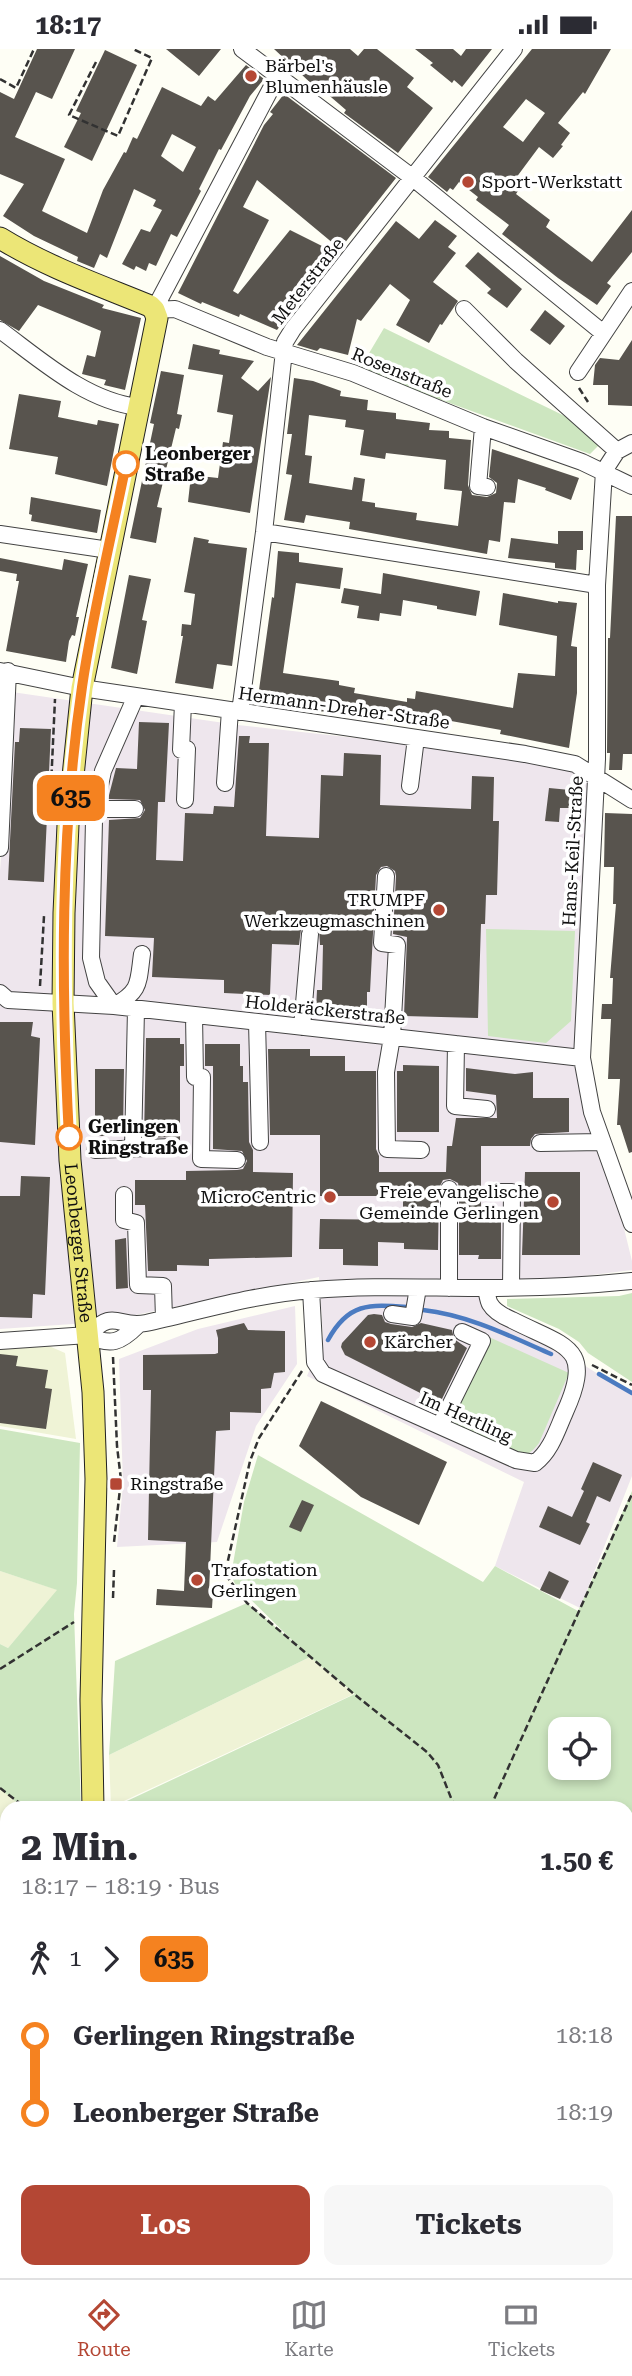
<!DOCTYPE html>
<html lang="de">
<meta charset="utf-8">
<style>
:root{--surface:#fff;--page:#f7f7f7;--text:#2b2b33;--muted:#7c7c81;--line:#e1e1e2;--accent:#b44734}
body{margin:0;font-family:"Roboto Serif",serif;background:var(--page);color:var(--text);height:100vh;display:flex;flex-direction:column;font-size:26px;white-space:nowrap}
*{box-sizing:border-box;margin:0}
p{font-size:23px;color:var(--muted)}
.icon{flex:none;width:38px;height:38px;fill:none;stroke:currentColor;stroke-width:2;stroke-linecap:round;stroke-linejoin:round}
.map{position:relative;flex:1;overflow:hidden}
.sheet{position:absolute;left:0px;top:1752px;width:634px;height:478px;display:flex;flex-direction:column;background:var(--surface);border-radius:21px 21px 0 0;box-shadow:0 4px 10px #0003}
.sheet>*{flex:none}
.badge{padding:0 14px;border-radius:10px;font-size:24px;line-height:46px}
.fabs{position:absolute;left:548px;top:1668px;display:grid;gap:14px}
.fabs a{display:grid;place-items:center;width:63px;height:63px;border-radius:14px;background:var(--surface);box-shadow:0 4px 10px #0003;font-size:35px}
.map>.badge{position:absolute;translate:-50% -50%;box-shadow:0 0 0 4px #fff}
.legs{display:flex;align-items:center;gap:10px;height:77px;padding:0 21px;font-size:23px}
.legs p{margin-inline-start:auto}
.headline{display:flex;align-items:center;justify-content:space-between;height:119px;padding:0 21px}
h1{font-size:38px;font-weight:700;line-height:52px}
.button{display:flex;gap:14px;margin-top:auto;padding:14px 21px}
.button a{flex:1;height:80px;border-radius:14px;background:var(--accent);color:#fff;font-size:28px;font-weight:700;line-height:80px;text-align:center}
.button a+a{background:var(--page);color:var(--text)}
ul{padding:0 21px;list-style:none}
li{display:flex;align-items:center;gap:24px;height:77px;font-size:26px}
li i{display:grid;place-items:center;width:10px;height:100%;margin:0 9px;background:currentColor}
li i::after{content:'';width:18px;height:18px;margin:-9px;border:5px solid;border-radius:50%;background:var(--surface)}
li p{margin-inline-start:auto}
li:first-child i{background:linear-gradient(#0000 50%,currentColor 0)}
li:last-child i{background:linear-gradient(currentColor 50%,#0000 0)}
.status{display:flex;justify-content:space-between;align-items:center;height:49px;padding:0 35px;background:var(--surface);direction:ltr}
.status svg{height:19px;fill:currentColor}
.dock{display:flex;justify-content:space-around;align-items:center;height:98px;border-top:2px solid var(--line);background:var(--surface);font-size:19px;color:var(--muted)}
.dock a{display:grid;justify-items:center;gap:4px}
.dock .selected{color:var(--accent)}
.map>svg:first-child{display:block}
.industrial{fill:#eee6ed}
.farmland{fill:#eff3d6}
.green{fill:#cde6c0;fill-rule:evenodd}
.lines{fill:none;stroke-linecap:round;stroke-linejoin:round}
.stream{stroke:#4b7bc1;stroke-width:4.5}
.building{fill:#58544e;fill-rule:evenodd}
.minor-casing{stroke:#434343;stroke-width:18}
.major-casing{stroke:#212121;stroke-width:23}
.path{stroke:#323232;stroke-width:2.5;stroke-dasharray:7 3.5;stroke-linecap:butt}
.minor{stroke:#fff;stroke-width:16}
.major{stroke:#ece677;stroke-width:21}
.line-1-casing{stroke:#fff;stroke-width:16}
.line-1{stroke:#f58220;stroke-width:10}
.poi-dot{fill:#b44734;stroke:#fff;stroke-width:2.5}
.stop-1-dot{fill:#fff;stroke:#f58220;stroke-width:3.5}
.labels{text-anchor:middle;stroke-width:7;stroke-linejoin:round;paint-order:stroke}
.poi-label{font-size:18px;fill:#101010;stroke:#fff;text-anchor:start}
.street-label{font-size:18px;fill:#101010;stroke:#fff}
.stop-label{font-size:18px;font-weight:bold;fill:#101010;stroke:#fff;text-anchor:start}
</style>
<div class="status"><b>18:17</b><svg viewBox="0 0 49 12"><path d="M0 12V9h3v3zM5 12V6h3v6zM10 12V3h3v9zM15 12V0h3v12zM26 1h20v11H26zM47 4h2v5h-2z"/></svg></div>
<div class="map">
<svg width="632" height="2229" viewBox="0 0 632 2229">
<rect width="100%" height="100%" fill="#fefef5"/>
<path class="industrial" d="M12 643 238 676 591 715 582 1009 632 1212V1221L487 1239 503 1266 632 1346V1427L580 1559 495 1517 524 1433 307 1327 323 1288 319 1228 102 1273 0 1280V822Z
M295 1257 297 1315 256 1377 217 1493 117 1498 123 1436 119 1310 198 1280Z"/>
<path class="farmland" d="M20 1290 49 1297 65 1304 76 1390 0 1377V1292Z
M0 1522 58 1541 8 1599 0 1595Z
M310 1608 354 1645 111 1758 109 1706Z
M0 1739 24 1759H7V2157L0 2161Z
M7 2160V2222H169V2229H0V2165Z"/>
<path class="green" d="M384 279 577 373 599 396 590 405 359 321Z
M486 880 575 882 571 972 546 994 488 987Z
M632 1244V1333L588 1304 579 1293 559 1280 507 1257V1250L619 1247Z
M489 1288 569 1324 539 1394C533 1402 527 1408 517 1406L449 1371Z
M0 1380 80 1394 77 1534 74 1565 81 1759H24L0 1740V1595L8 1599 57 1541 0 1522Z
M258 1406 483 1533 495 1517 578 1562 632 1442V2229H216L215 2223 626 2222V1759H112L355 1645 310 1608 109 1706 115 1612 247 1554 298 1597 235 1535 231 1526 244 1453ZM560 1680H598V1718H560Z"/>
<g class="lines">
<path class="stream" d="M423 1261C468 1266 510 1287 551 1305
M328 1291C348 1254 369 1255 407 1258
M599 1325 632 1344"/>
</g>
<path class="building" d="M37 0H75L52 50 36 43 15 88 65 110 42 162 87 184 103 141 124 103 126 104 133 88 137 90 162 38 201 57 208 47 215 52 246 16 264 30 250 47 221 101 219 100 199 140 201 142 177 188 171 185 156 217 149 214 146 222 136 217 134 221 122 215 141 180 150 183 162 161 153 157 156 151 134 140 107 209 100 205 94 219 77 212 78 208 34 187 3 167 24 135 0 125V43L14 50ZM172 85 196 98 183 123 161 107Z
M166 0H221L199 27Z
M274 0H350L358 7 364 0H377L414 29 407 38 433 59 398 104 344 64 346 61 317 36 315 38Z
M415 0H453L461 7 466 0H492L462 38 454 31 452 34 430 16 433 14Z
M532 0H611L585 45 583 43 558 74 570 84 561 96 563 97 553 109 539 98 510 137 518 142 516 145 550 171 546 178 592 213 632 161V203L607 234 611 237 597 256 558 229 502 185 509 176 476 151 478 148 459 133 453 141 450 139 447 143 428 128ZM526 50 545 64 523 93 503 78Z
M105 1 137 16 92 112 64 98 81 64 76 62Z
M284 45 396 129 340 200 257 131 243 158 269 171 233 242 238 245 290 181 336 204 277 281 240 265 239 268 202 253 201 255 178 244 264 76 273 65 270 63Z
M435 171 457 187 448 198 456 204 433 233 458 252 442 276 440 275 429 294 396 276 410 251 390 235 361 272 357 270 348 306 320 299 317 302 297 296 396 172 419 190Z
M478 203 522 240 507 259 487 244 491 240 465 217Z
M0 207 44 232 104 256 102 259 141 269 125 341 104 336 106 331 82 325 87 306 95 308 101 282 38 256 19 282 0 271Z
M545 261 565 277 550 296 530 281Z
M632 291V357L608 356V336H593L595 316 600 309 619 311Z
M193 295 220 301 219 305 254 312 241 329 258 342 271 328 250 464 188 453 191 426 218 429 223 393 229 394 233 366 217 363 223 326 188 320Z
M161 322 184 326 177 365 182 366 179 380 176 379 157 458 162 459 156 494 130 489 154 375 150 374Z
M294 329 313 332 341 342 340 347 368 351 367 361 396 364V370L430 374 429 381 449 382V389L471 391 468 436 472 446 487 448 496 444 497 434 489 428 492 400 579 429 571 451 545 441 546 439 518 430 515 454 504 453 500 493 489 491 487 505 349 480 350 473 306 466 304 474 284 471 292 426 286 425 292 385H287ZM309 366 346 371 345 378 364 381 360 406 385 410 386 404 446 411 444 440 462 442 458 477 416 471 417 464 375 458V454L362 452 365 430 354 428 352 441 309 434 312 407 305 406Z
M19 345 61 352 58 368 97 376 98 371 119 375 107 437 55 425 58 408 9 400Z
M31 448 101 461 97 484 31 472 32 466 29 465Z
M616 467H632V705H623L622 721H609L610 704H607L608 589H610Z
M558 482H583V501H577L576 521 555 519V514L508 509 511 489 558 495Z
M194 488 209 491 208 494 247 499 232 617 217 615 213 640 175 634 183 587H181L182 575 191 576 195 545 184 543Z
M278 502 299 504V513L343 519 340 540 296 534 283 624 339 632V636L355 639 354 644 407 653V649L415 650 416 642 513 659 518 624 555 627 557 587 499 576 503 544 558 554V552L577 554 571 597 577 598V644L569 699 500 685 501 681 440 670 439 673 388 666 387 671 351 665 317 662 295 659 296 652 258 648 272 548 274 549Z
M0 509 62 521 64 510 88 515 76 568H79L75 587 72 586 69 592 66 613 6 602 19 532H16L17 525 0 522Z
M383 524 480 542 476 567 437 560V557L403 551 401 567 380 564 379 572 357 569 359 557 341 554 344 539 381 545Z
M129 526 151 530 142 571 147 572 137 625 111 619Z
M139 673 169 674 165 753H158L156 811 183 812 185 764 213 765 214 757 234 758 239 687H250L249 694H269L266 787 319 789 321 726 343 727 344 704 381 706 380 756 471 760 472 727 494 728 493 772H499L497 846H486L485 875H481L478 969 404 967 407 888 393 885 396 827 395 822 387 817 381 818 376 826 370 943H367V962L316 961 317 941H322L323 896H320L319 880 312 875 301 880 299 896 272 895 270 946 224 944V931L152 928 154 889 105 887 109 771 140 769 145 761 140 751 108 750 116 719 137 720Z
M20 679 51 680 44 833 8 831 15 693H19Z
M549 739 570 741 569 759H560L559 773 545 772Z
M605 764 632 765V1103L629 1104 620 1076H617L620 1030H608L611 970H601L602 955H612L613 929H610L616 855H613L614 818H604Z
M0 973H33L31 987 40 989 35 1096 0 1093Z
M146 989H180V995H184V1017H180V1091L171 1088 144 1089Z
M205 995H240V1017H243V1033H248L249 1093 253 1101V1123L293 1124 292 1208 209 1210V1217L177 1216V1222H148L145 1156H135V1131H186V1122L237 1121 243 1120 247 1112 242 1102 213 1100V1017H205Z
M268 1000H310V1007H345V1022H376V1100L379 1107V1123H446L447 1097H452L456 1069H497L496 1046 466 1042V1019L515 1025 533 1023V1049H569V1083L535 1085 531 1090 530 1097H481V1169H501V1210H478L479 1206H459V1140L458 1134 450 1130 443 1131 439 1139 438 1201 404 1200V1194L378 1193V1217L343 1216V1200H319L320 1170 403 1171V1147H320V1086H270Z
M403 1016 439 1017V1083H397V1022H403Z
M95 1020H124L123 1087H95Z
M525 1123H580V1206H522Z
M21 1127 50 1128 45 1246 33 1245 32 1269 0 1268V1147H20Z
M126 1189 128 1239 116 1240 115 1191Z
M374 1265 382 1266 385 1273 391 1275 412 1278 421 1274 452 1281 454 1290 467 1299 440 1354 345 1306 341 1298 342 1294 368 1266Z
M244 1274 248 1281 285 1282V1323L274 1324 271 1339 261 1340V1364L230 1363V1381L216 1382 209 1543H213L212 1559 156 1556 157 1540 184 1542 186 1493 148 1491 151 1341H143V1306L215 1305 218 1304V1289L216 1281Z
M0 1305 18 1307 16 1317 48 1321 45 1339 52 1340 46 1380 0 1374Z
M321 1352 447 1413 419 1476 361 1448 299 1397Z
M593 1413 622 1426 610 1453 597 1447 586 1473 590 1475 580 1496 539 1478 548 1457 572 1468 584 1442 581 1440Z
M302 1451 314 1456 301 1483 289 1478Z
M549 1522 569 1532 560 1550 540 1541Z"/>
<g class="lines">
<defs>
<path id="minor" d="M242 0 413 129 602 283
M464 260 516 312 617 402
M154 261 175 260 267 298 353 324 483 378 582 413 632 437
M154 261 277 28
M0 281C41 311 86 352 138 358
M578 323 632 242
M483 378 478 437 487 438
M632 394 617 402 604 422 597 536V710L582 1009 592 1063 632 1175
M264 483 597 536
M0 485 109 501
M0 622 82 639 525 705 575 715 632 751
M183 654 181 701 187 700 185 751
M240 663 264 483 285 293 293 280 514 0
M225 734 230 661
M410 737 416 689
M135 760H95L103 722 136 647
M94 771 91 909 97 933 114 957C141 942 138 934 142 905
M0 799 8 622
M386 827 382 894 397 896 392 988 386 1023 387 1100 421 1101
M0 944 8 951 114 957 582 1009
M194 966 195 1028H202L201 1110 237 1111
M257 973 260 1093
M302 978 310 885
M456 995 455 1057 487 1060
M540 1094 602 1093
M133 1100 136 960
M95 1101 171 1098
M498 1143H512L511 1238
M124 1146V1171L136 1174 138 1236 163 1237 164 1270
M449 1239V1140
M311 1241 315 1313 323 1325 516 1411 535 1414C551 1402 557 1381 565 1363 595 1297 565 1298 512 1271 505 1268 494 1262 490 1255 488 1252 487 1244 486 1239
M392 1265 413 1268 418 1239
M88 1286C115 1258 118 1280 146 1274 201 1262 256 1245 313 1241 369 1236 426 1239 483 1239 532 1239 583 1237 632 1232
M88 1286C111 1298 121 1293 138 1276
M0 1292 88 1286
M440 1377 482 1292 462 1283
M205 2222 206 2229"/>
<g id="major">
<path id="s1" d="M0 189C47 218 99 236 150 257L154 261 157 269 82 639 68 776 64 864 63 954 70 1111 93 1343 96 1430 91 1651 93 1759"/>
<path d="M181 2222 182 2229"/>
</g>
</defs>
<use href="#minor" class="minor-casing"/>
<use href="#major" class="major-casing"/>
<path class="path" d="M96 13 69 66 118 87 152 9 133 0
M0 30 16 39 34 0
M579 339 588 353
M50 759 55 650
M40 937 44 867
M113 1308 117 1397 121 1431 114 1493
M592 1316 632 1336
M302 1322 259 1389 250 1412 225 1525 247 1554 354 1645 427 1703 438 1716 455 1759
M113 1549 114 1521
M0 1620 74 1573
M0 1739 26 1759
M490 1759 632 1445
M626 1948 632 1939
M626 2159 632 2170
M0 2161 7 2157
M489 2222 490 2229"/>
<use href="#minor" class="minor"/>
<use href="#major" class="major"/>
</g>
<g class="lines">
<defs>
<path id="line-1" d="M69 1088C61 938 60 787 82 638 93 563 111 489 126 415"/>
</defs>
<use href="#line-1" class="line-1-casing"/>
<use href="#line-1" class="line-1"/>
</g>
<g class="poi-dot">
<circle cx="251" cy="27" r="7"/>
<circle cx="468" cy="133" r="7"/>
<circle cx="439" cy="861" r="7"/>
<circle cx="330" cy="1148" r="7"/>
<circle cx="553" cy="1153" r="7"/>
<circle cx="370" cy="1293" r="7"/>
<rect x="109" y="1428" width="14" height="14" rx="3.5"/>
<circle cx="197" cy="1531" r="7"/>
</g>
<g class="stop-1-dot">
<circle cx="126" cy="415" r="12"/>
<circle cx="69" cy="1088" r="12"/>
</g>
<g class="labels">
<g class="poi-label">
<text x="265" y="23">Bärbel's<tspan x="265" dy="21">Blumenhäusle</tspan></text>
<text x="482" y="139">Sport-Werkstatt</text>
<text x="425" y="857" text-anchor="end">TRUMPF<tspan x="425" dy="21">Werkzeugmaschinen</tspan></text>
<text x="539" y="1149" text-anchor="end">Freie evangelische<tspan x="539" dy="21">Gemeinde Gerlingen</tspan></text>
<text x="316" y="1154" text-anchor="end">MicroCentric</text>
<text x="384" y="1299">Kärcher</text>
<text x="130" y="1441">Ringstraße</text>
<text x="211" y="1527">Trafostation<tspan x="211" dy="21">Gerlingen</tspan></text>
</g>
<g class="street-label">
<text transform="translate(308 232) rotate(-52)" y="6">Meterstraße</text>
<text transform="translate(402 324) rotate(22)" y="6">Rosenstraße</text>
<text transform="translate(344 659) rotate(8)" y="6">Hermann-Dreher-Straße</text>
<text transform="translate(573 802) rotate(-87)" y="6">Hans-Keil-Straße</text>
<text transform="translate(325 961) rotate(6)" y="6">Holderäckerstraße</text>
<text dy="6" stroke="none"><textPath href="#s1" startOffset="1113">Leonberger Straße</textPath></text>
<text transform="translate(466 1368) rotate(24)" y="6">Im Hertling</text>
</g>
<g class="stop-label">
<text x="145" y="411">Leonberger<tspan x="145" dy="21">Straße</tspan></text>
<text x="88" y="1084">Gerlingen<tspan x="88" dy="21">Ringstraße</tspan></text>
</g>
</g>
</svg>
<div class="fabs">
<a><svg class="icon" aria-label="locate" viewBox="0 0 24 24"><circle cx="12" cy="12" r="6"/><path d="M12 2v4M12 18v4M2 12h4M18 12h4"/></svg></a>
</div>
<b class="badge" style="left:71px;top:749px;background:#f58220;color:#111">635</b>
<section class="sheet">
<div class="headline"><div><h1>2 Min.</h1><p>18:17 – 18:19 · Bus</p></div><b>1.50 €</b></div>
<div class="legs"><svg class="icon" aria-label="walk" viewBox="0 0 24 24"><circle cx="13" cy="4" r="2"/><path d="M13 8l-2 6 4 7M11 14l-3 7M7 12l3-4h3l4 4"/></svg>1<svg class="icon" aria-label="forward" viewBox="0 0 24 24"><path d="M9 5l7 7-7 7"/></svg><b class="badge" style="background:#f58220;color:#111">635</b></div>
<ul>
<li><i style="color:#f58220"></i><b>Gerlingen Ringstraße</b><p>18:18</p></li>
<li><i style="color:#f58220"></i><b>Leonberger Straße</b><p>18:19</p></li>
</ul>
<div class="button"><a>Los</a><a>Tickets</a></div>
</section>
</div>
<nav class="dock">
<a class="selected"><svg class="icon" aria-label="directions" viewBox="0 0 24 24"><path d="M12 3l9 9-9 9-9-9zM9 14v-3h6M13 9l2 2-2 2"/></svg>Route</a>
<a><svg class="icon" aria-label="map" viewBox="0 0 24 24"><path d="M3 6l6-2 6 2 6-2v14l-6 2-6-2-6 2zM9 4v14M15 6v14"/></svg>Karte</a>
<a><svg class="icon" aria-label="tickets" viewBox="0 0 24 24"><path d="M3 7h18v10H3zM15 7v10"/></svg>Tickets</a>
</nav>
